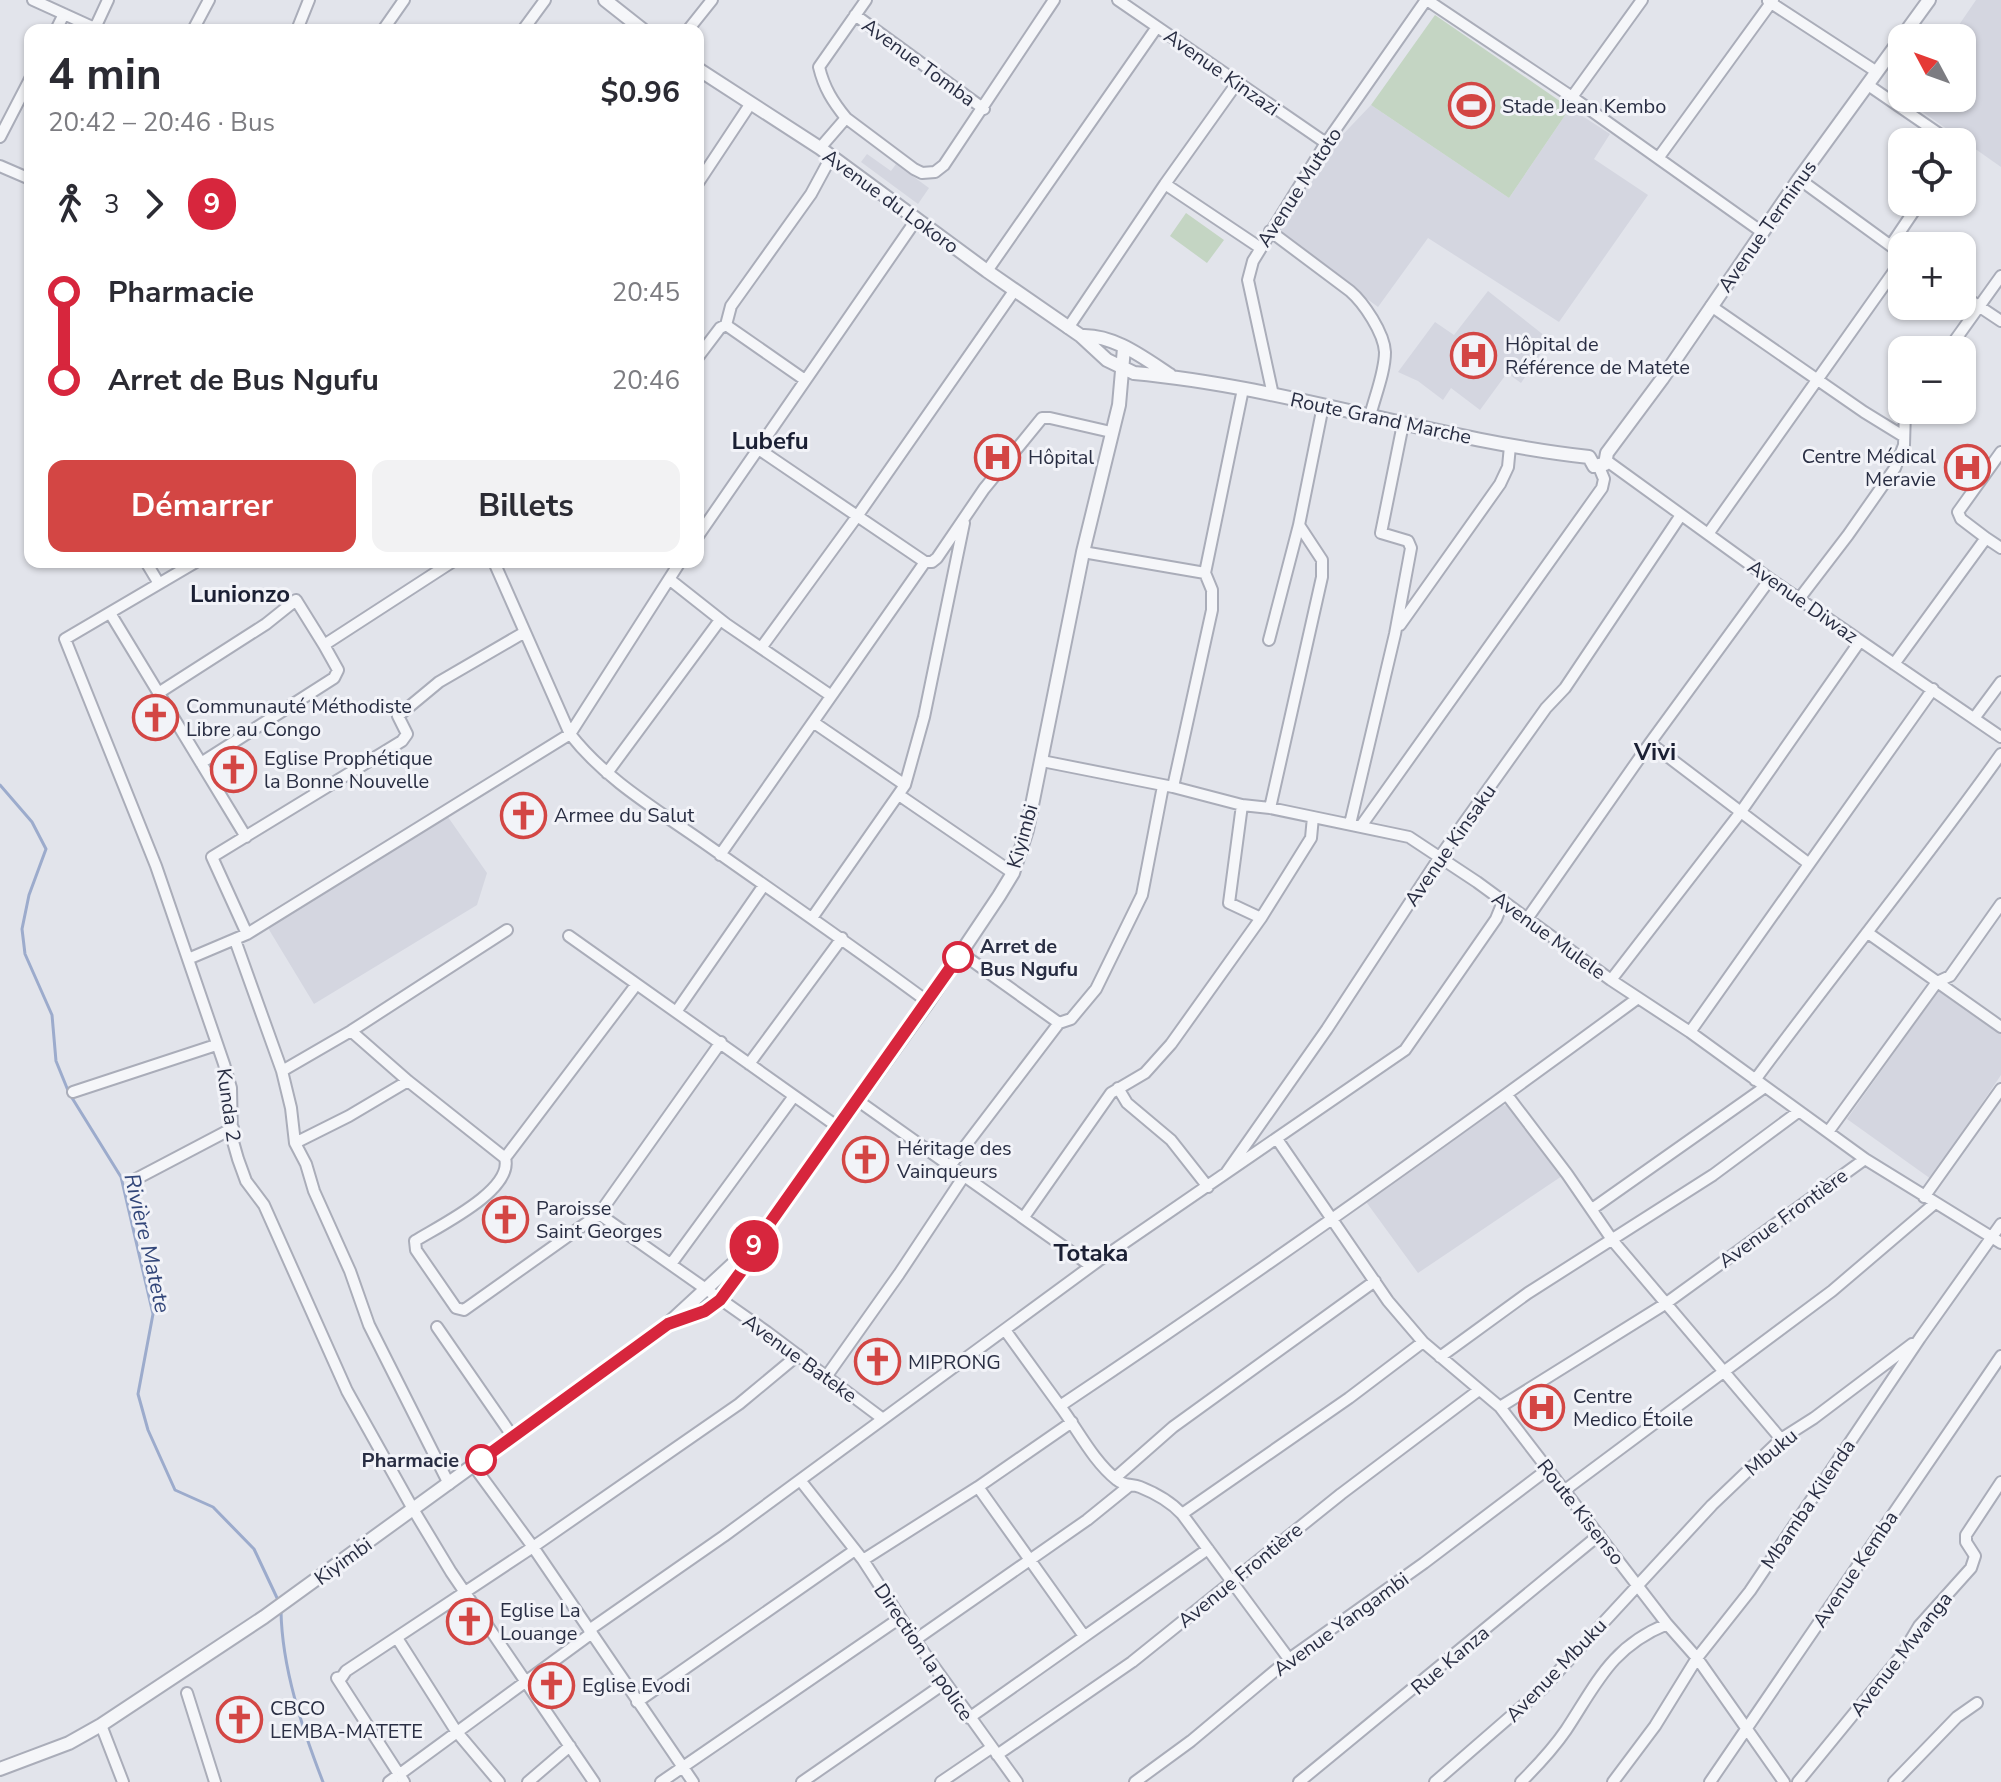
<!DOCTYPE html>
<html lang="fr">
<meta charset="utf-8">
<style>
:root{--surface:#fff;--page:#f2f2f3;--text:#2b2b33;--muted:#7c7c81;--accent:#d34644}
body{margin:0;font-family:"Nunito Sans",sans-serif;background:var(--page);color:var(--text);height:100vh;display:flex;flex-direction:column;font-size:30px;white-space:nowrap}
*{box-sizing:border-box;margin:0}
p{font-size:26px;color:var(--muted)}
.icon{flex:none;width:44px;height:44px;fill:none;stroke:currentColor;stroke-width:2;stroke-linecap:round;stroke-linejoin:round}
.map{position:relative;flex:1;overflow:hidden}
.panel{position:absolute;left:24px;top:24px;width:680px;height:544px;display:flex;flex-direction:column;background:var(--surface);border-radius:16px;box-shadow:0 2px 6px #0004}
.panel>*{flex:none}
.badge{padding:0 16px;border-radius:26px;font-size:28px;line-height:52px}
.needle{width:52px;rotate:311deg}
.controls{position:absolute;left:1888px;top:24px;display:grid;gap:16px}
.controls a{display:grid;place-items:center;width:88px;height:88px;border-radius:16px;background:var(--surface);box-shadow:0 2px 6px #0004;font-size:40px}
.map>.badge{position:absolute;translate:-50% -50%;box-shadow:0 0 0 4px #fff}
.legs{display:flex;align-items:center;gap:12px;height:88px;padding:0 24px;font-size:26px}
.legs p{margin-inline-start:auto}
.summary{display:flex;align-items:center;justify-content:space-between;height:136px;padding:0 24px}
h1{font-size:44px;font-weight:700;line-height:60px}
.button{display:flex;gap:16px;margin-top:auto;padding:16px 24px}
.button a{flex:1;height:92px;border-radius:16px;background:var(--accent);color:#fff;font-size:32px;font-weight:700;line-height:92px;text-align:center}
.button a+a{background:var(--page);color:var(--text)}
ul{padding:0 24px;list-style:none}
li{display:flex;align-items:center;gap:28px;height:88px;font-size:30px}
li i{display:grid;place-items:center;width:12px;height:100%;margin:0 10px;background:currentColor}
li i::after{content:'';width:20px;height:20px;margin:-10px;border:6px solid;border-radius:50%;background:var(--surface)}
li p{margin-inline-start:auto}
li:first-child i{background:linear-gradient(#0000 50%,currentColor 0)}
li:last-child i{background:linear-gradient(currentColor 50%,#0000 0)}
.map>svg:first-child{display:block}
.built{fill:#d4d6e0}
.garden{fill:#c4d5c3}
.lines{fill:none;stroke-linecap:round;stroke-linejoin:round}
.stream{stroke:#9cabcc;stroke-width:3}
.minor-casing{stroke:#aaadb9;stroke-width:14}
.tertiary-casing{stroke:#aaadb9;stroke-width:16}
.minor{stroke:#f5f6f9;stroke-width:10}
.tertiary{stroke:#f5f6f9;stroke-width:12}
.line-1-casing{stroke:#fff;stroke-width:18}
.line-1{stroke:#d7263d;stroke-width:12}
.stop-1-dot{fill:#fff;stroke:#d7263d;stroke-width:4}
.labels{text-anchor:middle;stroke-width:6;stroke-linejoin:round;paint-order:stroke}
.street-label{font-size:20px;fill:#292e43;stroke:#f2f3f8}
.poi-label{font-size:20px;fill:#292e43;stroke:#f2f3f8;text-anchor:start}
.stop-label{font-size:20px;font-weight:bold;fill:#292e43;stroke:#f2f3f8;text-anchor:start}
.water-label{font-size:22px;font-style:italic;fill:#324679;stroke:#f2f3f8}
.quarter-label{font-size:24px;font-weight:bold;fill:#1b2034;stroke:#f2f3f8}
</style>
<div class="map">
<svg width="2001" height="1782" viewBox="0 0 2001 1782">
<rect width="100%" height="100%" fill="#e2e4eb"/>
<path class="built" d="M1976 0H2001V167L1907 101 1909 98H1962V38H1950Z
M1371 105 1509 198 1570 108 1610 134 1594 159 1648 195 1559 322 1428 238 1378 307 1275 231 1330 148Z
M867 154 891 171 896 164 929 188 918 204 861 162Z
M1488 291 1550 340 1521 383 1507 373 1480 410 1451 388 1443 400 1418 381 1398 372 1435 322 1454 335Z
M448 817 487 873 477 905 314 1004 268 928Z
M1939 990 2001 1032V1075L1931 1179 1847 1119Z
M1509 1105 1562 1176 1418 1273 1364 1199 1497 1106Z"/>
<path class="garden" d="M1435 15 1570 108 1509 198 1371 105Z
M1186 213 1224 240 1207 263 1170 236Z"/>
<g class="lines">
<path class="stream" d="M0 785 32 822 46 849 29 895 22 929 25 954 52 1015 56 1061 69 1093 121 1177 153 1314 138 1394 148 1430 175 1490 213 1507 254 1549 278 1600
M281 1611C282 1668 302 1728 323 1782"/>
<defs>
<path id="minor" d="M33 0 99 30
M1118 0 1326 143
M1427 0 1572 97 1762 232
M1768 1 1877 72
M855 15 984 109
M95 28 108 0
M56 30 64 14
M193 30 209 0
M297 30 309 0
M383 30 404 0
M523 30 545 0
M688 30 712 0
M1868 85 1951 142
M1572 97 1642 0
M846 118 914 169 922 173 935 172 944 165 1054 0
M0 137 30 79
M820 148 846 118C833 102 824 88 819 67L866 0
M1659 157 1773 0
M0 166 30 179
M1799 179 1902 254
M698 183 751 103
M1165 184 1259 247
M1270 231 1350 291C1364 303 1384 333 1385 352 1385 372 1375 396 1370 416
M1891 245 1920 202
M987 271 1157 27
M1962 295 2001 321
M1711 306 1864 412 1903 436
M726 325 805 380
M1068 328 1165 184 1237 83
M1948 350 2001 276
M698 357 720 328 726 325 731 306 811 194 831 157
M1273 395 1248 280 1253 261 1326 143 1426 0
M757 448 925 562
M1607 461 1770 579 2001 737
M1708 534 1902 260
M698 536 916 220
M1986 538 2001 548
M1083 552 1205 573
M146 562 158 582
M196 562 65 639 156 866 224 1064 231 1088 232 1138 238 1159 246 1181 264 1205 347 1391 413 1509 451 1572 594 1782
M494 562 570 734C606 780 656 809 703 842 778 895 854 947 928 1002
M669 579 726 624 830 695
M1799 599 1848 535 1895 468 1904 445 1905 410
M110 613 246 837
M1400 625 1500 484 1508 467 1510 446
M1269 640 1299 525
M761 648 858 515 1014 291
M1894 664 1986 538 1961 519 1958 512 2001 452
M160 692 266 624 296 600 324 645 452 562
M1975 717 2001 682
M813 722 905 785
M1650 743 1808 863
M1042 761 1173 787 1242 805 1270 808 1409 837 1477 882 1611 980 1690 1032 1865 1159 2001 1243
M201 763 334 678 338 670 324 645
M607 773 720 620
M1173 787 1212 610V590L1205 573 1243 389
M899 795 1013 873
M1242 805 1229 903 1261 918
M1270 808 1322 577V560L1299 525 1323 406
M1350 824 1395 634 1411 548 1408 541 1381 533 1403 424
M1361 826 1602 488 1604 479 1599 467
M720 855 925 562H932L937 558 984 489 1042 418H1050L1111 432
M812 918 905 785 924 717 964 523
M1527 919 1650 743 1770 579
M1868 933 2001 1027
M247 934 212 857 402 741 407 734 398 716 439 682 525 632
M569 936 838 1127
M235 940 282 1071 291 1108 295 1143 306 1164 314 1191 350 1271 369 1325 449 1484
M961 953 1059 1023
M188 959 247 934 570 734 680 562
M1611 980 1740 813 1860 641
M636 985 505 1158C514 1190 439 1226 415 1241L416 1250 456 1308 464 1310 599 1214 721 1042
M676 1012 764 885
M351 1031 408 1081 505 1158
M1690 1032 1933 689
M749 1064 842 938
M282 1071 351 1031 507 930
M1755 1080C1836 970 1922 865 2001 754
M1118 1088 1127 1103 1171 1140 1208 1187
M73 1092 216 1045
M1507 1095 1567 1174 1613 1241 1781 1439
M857 1100 1091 1266
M1828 1132 1937 982 1950 976 2001 904
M1277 1139 1388 1301 1423 1342 1500 1407 1667 1624 1697 1658 1784 1782
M295 1143 349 1116 408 1081
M950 1166 1059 1023 1071 1019 1096 989 1142 895 1163 786
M1226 1173 1327 1029 1439 858 1546 708 1565 688 1681 515
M136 1179 233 1128
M1924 1197 2001 1089
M1592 1209 1765 1087
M599 1214 767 1332 883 1419
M1024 1217 1111 1093 1145 1073 1171 1044 1261 918 1311 838 1313 817
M671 1264 794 1096
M437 1327 513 1437
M1005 1330 1060 1406
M1440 1357 1528 1293 1713 1175 1798 1112
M826 1377 899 1274 964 1176
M1500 1407 1665 1304 1865 1159
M473 1465 533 1547 693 1782
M1115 1478 1173 1427 1375 1281
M800 1480 863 1560 915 1640 1017 1782
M978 1487 1084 1636
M1565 1490 1832 1291 1934 1204
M1182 1514 1349 1398 1423 1342
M863 1560 978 1487 1072 1422
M589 1630 724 1536 1098 1261 1405 1050 1496 919 1503 902
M397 1638 456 1731 499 1782
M915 1640 1087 1520 1129 1486
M1289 1659 1182 1514C1171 1502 1155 1493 1140 1487 1132 1484 1124 1486 1117 1480 1093 1461 1078 1430 1060 1406 1256 1275 1448 1138 1638 998
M187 1693 215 1782
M637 1702 855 1550
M969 1718 1208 1549
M101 1725 123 1782
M997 1755 1132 1662 1341 1494 1479 1390
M389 1782 592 1633
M404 1782 337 1678 342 1677 346 1671 533 1547 739 1404 798 1355
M528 1782 570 1746
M661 1782 900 1618
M802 1782 945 1683
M941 1782 991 1748
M1135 1782 1191 1741 1289 1659 1424 1563 1548 1469
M1299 1782 1599 1535
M1435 1782 1542 1689 1712 1505 1781 1439 1814 1418 1912 1344
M1521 1782C1537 1766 1553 1749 1566 1730 1597 1683 1611 1647 1667 1624
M1613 1782 1655 1726 1697 1658 1750 1591 1920 1338 2001 1224
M1710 1782 2001 1356
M1798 1782 1901 1656 1919 1626 1971 1568 1975 1556 1966 1542V1535L2001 1482
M1894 1782 1957 1717 1977 1703"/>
<path id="tertiary" d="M605 0 643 30
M698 69 820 148 987 271 1081 336 1107 360 1134 373C1288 387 1435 440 1589 457
M1081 336C1113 334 1144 358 1170 375
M1589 457 1594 466 1605 464 1607 453 1662 379 1799 179 1929 0
M668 1324C718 1310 733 1288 755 1244L928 1002 999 896 1013 873 1027 830 1083 552 1119 405 1124 348
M0 1769 69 1743 101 1725 264 1617 668 1324 747 1251"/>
</defs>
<use href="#minor" class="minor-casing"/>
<use href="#tertiary" class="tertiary-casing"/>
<use href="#minor" class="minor"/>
<use href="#tertiary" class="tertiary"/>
</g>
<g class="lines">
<defs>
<path id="line-1" d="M481 1460 668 1324 705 1311 720 1300 743 1269 755 1244 958 957"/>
</defs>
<use href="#line-1" class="line-1-casing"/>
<use href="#line-1" class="line-1"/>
</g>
<defs>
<symbol id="stadium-ring" viewBox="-11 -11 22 22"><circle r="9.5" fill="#f2f3f8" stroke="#d34644" stroke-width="1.5"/><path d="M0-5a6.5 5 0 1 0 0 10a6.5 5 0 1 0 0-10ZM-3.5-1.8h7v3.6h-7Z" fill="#d34644"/></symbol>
<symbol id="hospital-ring" viewBox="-11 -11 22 22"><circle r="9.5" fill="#f2f3f8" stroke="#d34644" stroke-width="1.5"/><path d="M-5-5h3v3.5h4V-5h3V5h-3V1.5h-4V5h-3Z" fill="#d34644"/></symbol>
<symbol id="church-ring" viewBox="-11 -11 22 22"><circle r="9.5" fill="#f2f3f8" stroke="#d34644" stroke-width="1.5"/><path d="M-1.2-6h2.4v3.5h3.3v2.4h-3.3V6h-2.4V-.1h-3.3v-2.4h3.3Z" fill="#d34644"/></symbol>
</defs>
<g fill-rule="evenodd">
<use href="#stadium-ring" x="1446" y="80" width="51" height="51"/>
<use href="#hospital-ring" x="1448" y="330" width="51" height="51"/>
<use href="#hospital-ring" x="972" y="432" width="51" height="51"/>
<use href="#hospital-ring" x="1942" y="442" width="51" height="51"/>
<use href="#church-ring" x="130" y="692" width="51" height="51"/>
<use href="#church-ring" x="208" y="744" width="51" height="51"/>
<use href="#church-ring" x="498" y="790" width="51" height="51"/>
<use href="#church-ring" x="840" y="1134" width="51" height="51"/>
<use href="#church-ring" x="480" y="1194" width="51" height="51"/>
<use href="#church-ring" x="852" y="1336" width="51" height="51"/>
<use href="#hospital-ring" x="1516" y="1382" width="51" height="51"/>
<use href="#church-ring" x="444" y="1596" width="51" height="51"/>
<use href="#church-ring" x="526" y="1660" width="51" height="51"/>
<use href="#church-ring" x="214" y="1694" width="51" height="51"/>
</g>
<g class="stop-1-dot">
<circle cx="958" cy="957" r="14"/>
<circle cx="481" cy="1460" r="14"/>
</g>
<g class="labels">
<g class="street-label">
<text transform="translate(919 62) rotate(36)" y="7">Avenue Tomba</text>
<text transform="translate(1222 72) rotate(35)" y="7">Avenue Kinzazi</text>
<text transform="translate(1299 187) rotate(-57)" y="7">Avenue Mutoto</text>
<text transform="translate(891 201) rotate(36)" y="7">Avenue du Lokoro</text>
<text transform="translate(1767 226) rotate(-55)" y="7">Avenue Terminus</text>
<text transform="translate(1381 418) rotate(12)" y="7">Route Grand Marche</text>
<text transform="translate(1803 601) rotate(35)" y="7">Avenue Diwaz</text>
<text transform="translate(1022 836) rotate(-74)" y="7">Kiyimbi</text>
<text transform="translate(1450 845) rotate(-55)" y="7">Avenue Kinsaku</text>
<text transform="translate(1549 935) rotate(36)" y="7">Avenue Mulele</text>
<text transform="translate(229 1105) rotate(82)" y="7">Kunda 2</text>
<text transform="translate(1783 1218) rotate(-36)" y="7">Avenue Frontière</text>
<text transform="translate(800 1358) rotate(36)" y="7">Avenue Bateke</text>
<text transform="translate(1771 1452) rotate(-40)" y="7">Mbuku</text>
<text transform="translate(1808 1504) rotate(-56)" y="7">Mbamba Kilenda</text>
<text transform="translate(1581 1512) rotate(52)" y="7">Route Kisenso</text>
<text transform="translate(343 1561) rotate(-36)" y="7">Kiyimbi</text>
<text transform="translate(1855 1569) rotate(-56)" y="7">Avenue Kemba</text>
<text transform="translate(1240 1575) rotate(-39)" y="7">Avenue Frontière</text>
<text transform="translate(1341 1624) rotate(-36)" y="7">Avenue Yangambi</text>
<text transform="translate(924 1652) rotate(56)" y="7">Direction la police</text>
<text transform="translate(1901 1654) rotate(-52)" y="7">Avenue Mwanga</text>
<text transform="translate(1450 1660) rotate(-40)" y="7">Rue Kanza</text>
<text transform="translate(1556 1670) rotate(-46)" y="7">Avenue Mbuku</text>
</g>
<g class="poi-label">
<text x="1502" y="113">Stade Jean Kembo</text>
<text x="1505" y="351">Hôpital de<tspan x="1505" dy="23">Référence de Matete</tspan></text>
<text x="1936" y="463" text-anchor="end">Centre Médical<tspan x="1936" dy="23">Meravie</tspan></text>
<text x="1028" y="464">Hôpital</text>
<text x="186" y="713">Communauté Méthodiste<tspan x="186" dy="23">Libre au Congo</tspan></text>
<text x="264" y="765">Eglise Prophétique<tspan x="264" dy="23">la Bonne Nouvelle</tspan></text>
<text x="554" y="822">Armee du Salut</text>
<text x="897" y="1155">Héritage des<tspan x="897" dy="23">Vainqueurs</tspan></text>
<text x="536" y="1215">Paroisse<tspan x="536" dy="23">Saint Georges</tspan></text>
<text x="908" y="1369">MIPRONG</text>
<text x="1573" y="1403">Centre<tspan x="1573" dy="23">Medico Étoile</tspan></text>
<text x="500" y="1617">Eglise La<tspan x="500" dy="23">Louange</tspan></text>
<text x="582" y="1692">Eglise Evodi</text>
<text x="270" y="1715">CBCO<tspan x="270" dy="23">LEMBA-MATETE</tspan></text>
</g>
<g class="stop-label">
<text x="980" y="953">Arret de<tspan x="980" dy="23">Bus Ngufu</tspan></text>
<text x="459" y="1467" text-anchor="end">Pharmacie</text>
</g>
<g class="water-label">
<text transform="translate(148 1243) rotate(77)" y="8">Rivière Matete</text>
</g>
<g class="quarter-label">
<text x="770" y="449">Lubefu</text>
<text x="240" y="602">Lunionzo</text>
<text x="1655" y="760">Vivi</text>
<text x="1091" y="1261">Totaka</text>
</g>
</g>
</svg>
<div class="controls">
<a><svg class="needle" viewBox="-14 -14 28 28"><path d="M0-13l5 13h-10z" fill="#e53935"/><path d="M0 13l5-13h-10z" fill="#7c7c81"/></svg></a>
<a><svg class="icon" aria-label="locate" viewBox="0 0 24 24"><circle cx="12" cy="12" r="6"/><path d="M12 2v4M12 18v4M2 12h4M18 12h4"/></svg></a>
<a>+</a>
<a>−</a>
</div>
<b class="badge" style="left:754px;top:1246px;background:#d7263d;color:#fff">9</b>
<section class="panel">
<div class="summary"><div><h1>4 min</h1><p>20:42 – 20:46 · Bus</p></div><b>$0.96</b></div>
<div class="legs"><svg class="icon" aria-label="walk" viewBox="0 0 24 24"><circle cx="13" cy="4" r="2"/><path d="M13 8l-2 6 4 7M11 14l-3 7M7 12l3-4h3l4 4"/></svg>3<svg class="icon" aria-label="forward" viewBox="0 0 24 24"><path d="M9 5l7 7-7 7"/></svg><b class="badge" style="background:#d7263d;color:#fff">9</b></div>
<ul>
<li><i style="color:#d7263d"></i><b>Pharmacie</b><p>20:45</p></li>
<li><i style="color:#d7263d"></i><b>Arret de Bus Ngufu</b><p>20:46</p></li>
</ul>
<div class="button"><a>Démarrer</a><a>Billets</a></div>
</section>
</div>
